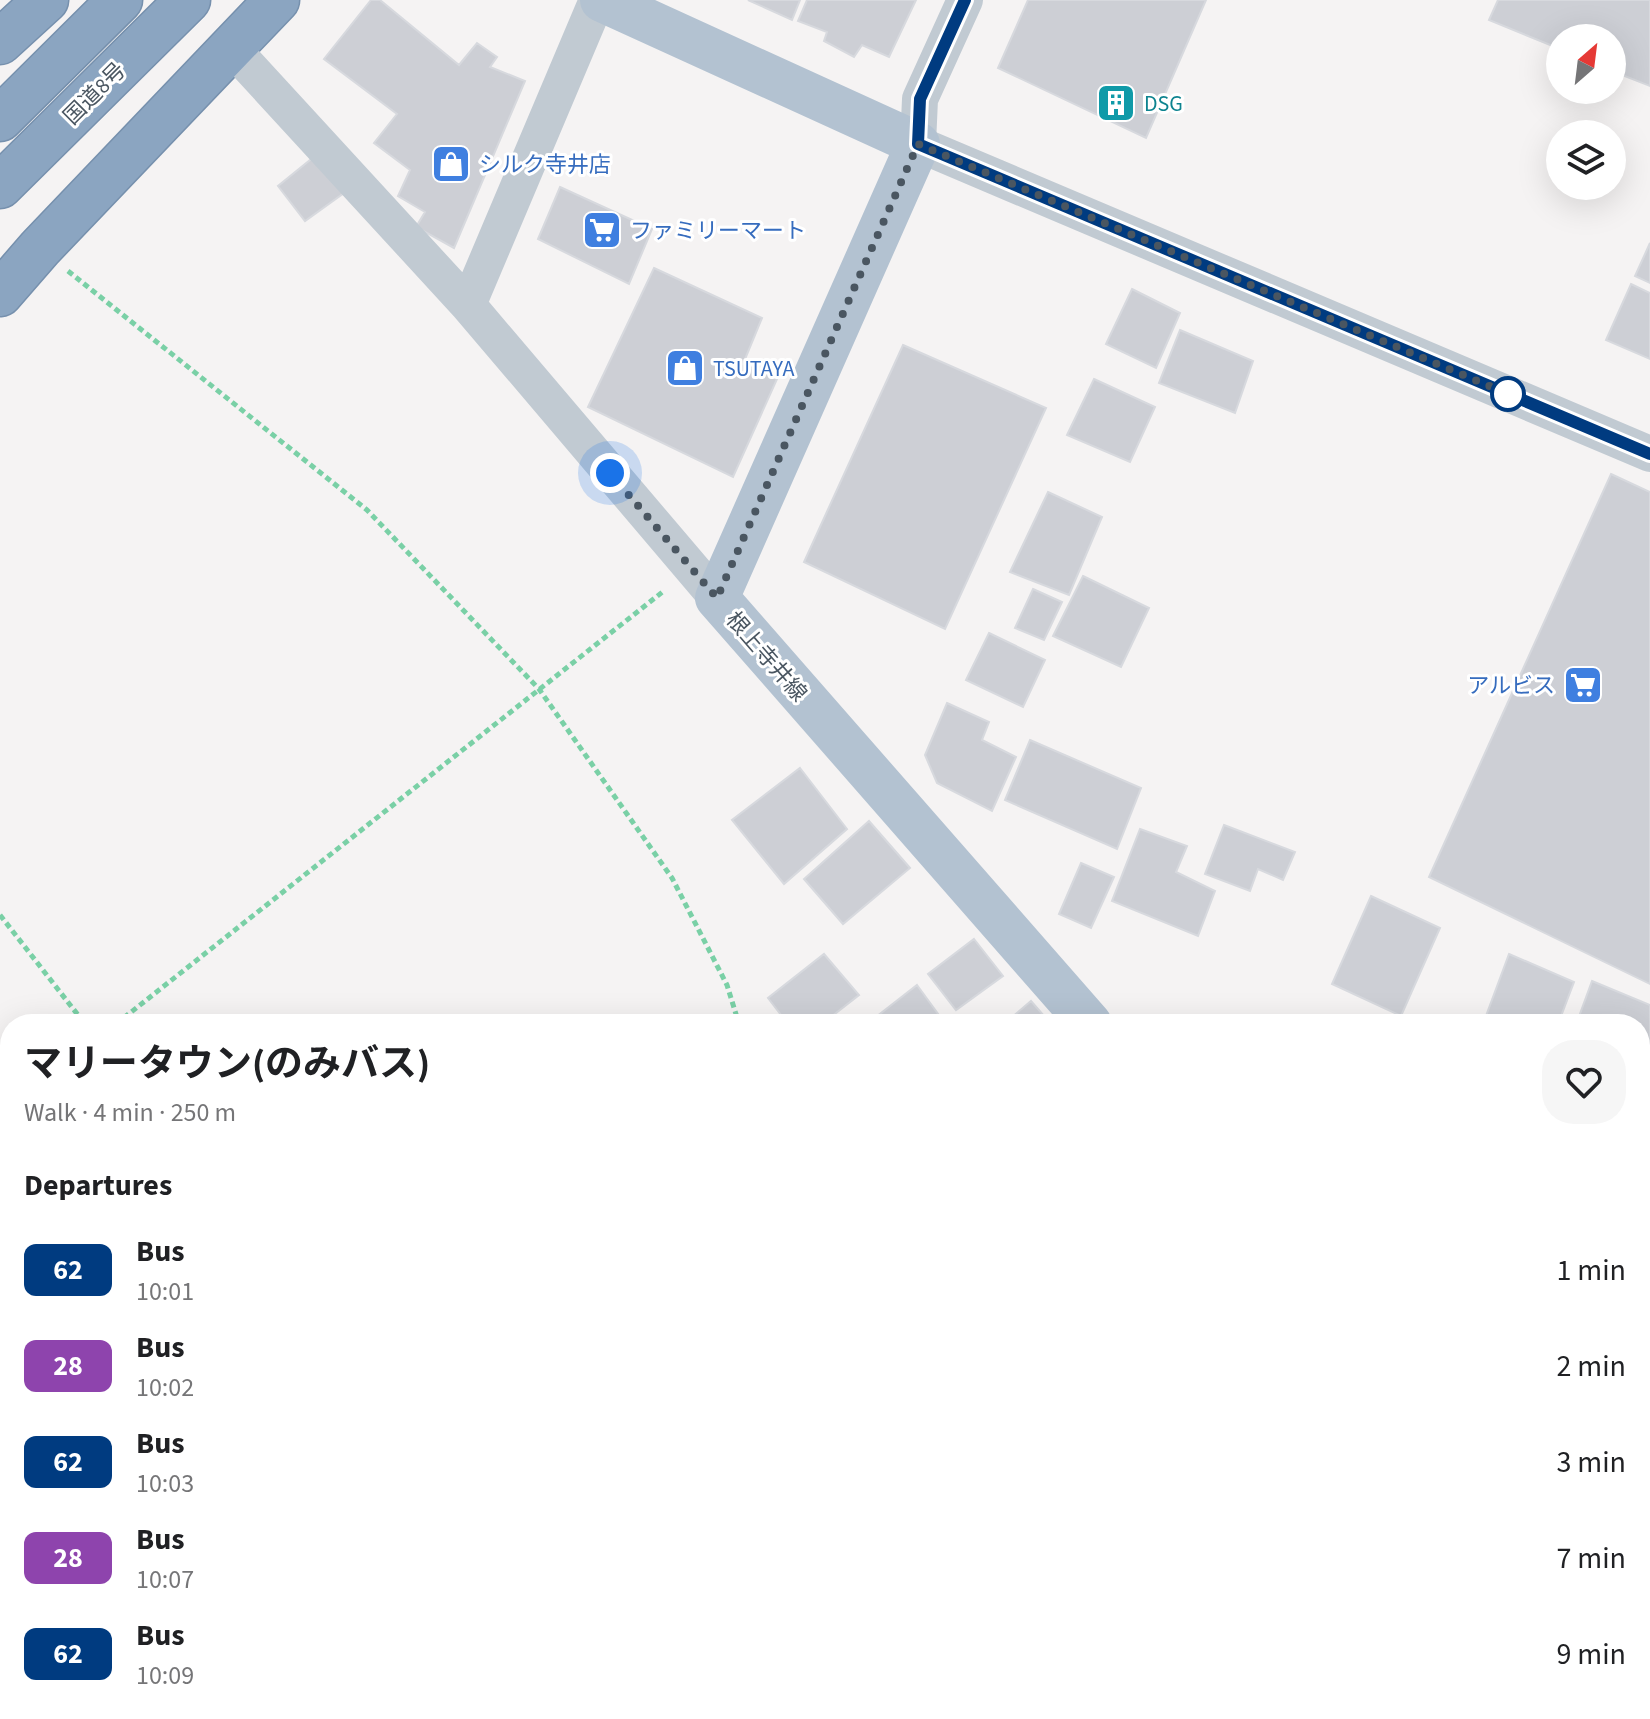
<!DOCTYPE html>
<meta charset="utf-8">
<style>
:root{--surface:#fff;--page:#f6f6f6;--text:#202124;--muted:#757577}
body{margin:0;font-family:"Source Sans 3","Noto Sans JP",sans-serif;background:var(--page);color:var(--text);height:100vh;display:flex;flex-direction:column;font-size:30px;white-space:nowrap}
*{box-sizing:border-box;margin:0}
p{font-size:26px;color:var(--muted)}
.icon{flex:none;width:44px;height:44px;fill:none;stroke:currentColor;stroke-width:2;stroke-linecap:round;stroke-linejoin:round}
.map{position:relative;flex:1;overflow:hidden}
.drawer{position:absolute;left:0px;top:1014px;width:1650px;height:706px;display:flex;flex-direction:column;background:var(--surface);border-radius:32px 32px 0 0;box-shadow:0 8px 32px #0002}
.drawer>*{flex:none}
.badge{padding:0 16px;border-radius:12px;font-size:28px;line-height:52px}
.needle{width:52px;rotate:28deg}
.controls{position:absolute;left:1546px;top:24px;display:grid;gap:16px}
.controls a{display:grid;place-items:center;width:80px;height:80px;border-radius:50%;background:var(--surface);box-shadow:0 8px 32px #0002;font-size:40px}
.you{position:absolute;width:40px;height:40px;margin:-20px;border:6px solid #fff;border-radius:50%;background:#1a73e8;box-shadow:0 0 0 12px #1a73e833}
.map>.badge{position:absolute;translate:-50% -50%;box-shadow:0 0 0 4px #fff}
h2{padding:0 24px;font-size:30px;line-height:72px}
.round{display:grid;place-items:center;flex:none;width:84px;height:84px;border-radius:32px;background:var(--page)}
.head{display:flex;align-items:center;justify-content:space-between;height:136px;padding:0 24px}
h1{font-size:38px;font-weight:700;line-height:60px}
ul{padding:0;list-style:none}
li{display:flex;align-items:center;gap:24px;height:96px;padding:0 24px}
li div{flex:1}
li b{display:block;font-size:30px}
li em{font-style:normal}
li .badge{min-width:88px;font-weight:700;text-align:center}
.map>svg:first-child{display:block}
.green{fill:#c3f1d5}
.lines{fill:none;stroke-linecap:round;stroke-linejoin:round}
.stream{stroke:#90daee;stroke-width:10}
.canal{stroke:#90daee;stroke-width:36}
.building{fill:#cdcfd5;stroke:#d7d9de;stroke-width:2}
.highway-casing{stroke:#7690ad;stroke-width:47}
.path{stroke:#7ad0a6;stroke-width:5;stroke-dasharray:6 4;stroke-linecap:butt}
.minor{stroke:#c1cad2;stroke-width:36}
.major{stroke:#b3c2d1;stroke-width:44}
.highway{stroke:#8ba5c1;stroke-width:44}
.line-casing{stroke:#fff;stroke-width:18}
.line{stroke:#003b80;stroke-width:12}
.walk{stroke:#4a5661;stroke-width:8;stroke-dasharray:0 14.4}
.stop-dot{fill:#fff;stroke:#003b80;stroke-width:4}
.labels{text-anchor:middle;stroke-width:6;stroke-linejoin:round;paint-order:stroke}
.street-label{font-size:22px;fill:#4a5661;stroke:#fff}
.culture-label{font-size:22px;fill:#0d838f;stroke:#fff;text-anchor:start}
.shop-label{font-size:22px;fill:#366cbe;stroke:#fff;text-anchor:start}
</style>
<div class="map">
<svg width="1650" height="1719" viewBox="0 0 1650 1719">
<rect width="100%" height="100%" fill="#f5f3f3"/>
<path class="green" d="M840 1710H1208L1210 1719H837Z"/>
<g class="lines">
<path class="stream" d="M1640 1489 1650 1486
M0 1673 10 1674
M600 1719 626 1710"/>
<path class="canal" d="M1640 1093 1650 1090
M24 1719 32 1710"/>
</g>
<path class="building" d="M371 0H380L459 65 477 43 497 57 490 67 525 81 454 248 416 227 425 212 398 196 410 170 374 143 397 114 324 59Z
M748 0H800L792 20Z
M807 0H916L889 57 862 45 854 57 824 41 827 32 798 21Z
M1028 0H1206L1146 138 998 68Z
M1498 0H1650V86L1612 71V38H1560V49L1489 20Z
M315 156 344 193 305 221 278 186Z
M560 187 652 229 629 284 538 239Z
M1650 243V283L1635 276Z
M654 268 762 318 743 364 777 379 733 477 588 407Z
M1631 284 1650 293V359L1606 340Z
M1132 289 1180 313 1156 368 1106 344Z
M1180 330 1253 361 1235 413 1159 383Z
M903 345 1046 408 945 629 804 562Z
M1094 379 1155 407 1130 462 1067 435Z
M1611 474 1650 492V984L1429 877Z
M1048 492 1102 517 1069 595 1010 572Z
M1083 576 1149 608 1121 667 1053 636Z
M1033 589 1062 602 1044 640 1015 628Z
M989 633 1045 660 1023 707 966 680Z
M947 703 989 722 982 740 1016 757 992 811 937 783 925 755Z
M1030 740 1141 788 1117 849 1005 800Z
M800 768 847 829 784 884 732 820Z
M869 821 910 868 843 924 804 879Z
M1224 825 1295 852 1283 880 1258 869 1250 891 1205 874Z
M1140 829 1187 846 1176 872 1215 891 1198 936 1112 901Z
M1081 863 1114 877 1091 928 1059 914Z
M1371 896 1440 928 1401 1016 1332 984Z
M974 939 1003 976 956 1010 928 974Z
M824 954 859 995 822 1024H788L768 998Z
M1509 954 1574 982 1558 1024H1483Z
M1592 981 1650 1005V1041L1646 1051 1640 1048V1024L1577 1022Z
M917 985 944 1022 881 1024 876 1017Z
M1031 1001 1051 1024H1004Z
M1640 1141 1650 1146V1210L1640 1234Z
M1650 1413V1461L1640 1463V1415Z"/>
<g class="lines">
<defs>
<path id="highway" d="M0 42 46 0
M0 119 120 0
M0 186 188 0
M0 294 40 248 277 0"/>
</defs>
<use href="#highway" class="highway-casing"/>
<path class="path" d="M68 271 367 510 539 689 672 878 727 985 739 1024
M0 915 85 1024
M116 1024 665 590
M786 1719 787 1710"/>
<path class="minor" d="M965 0 920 99 918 144 1650 454
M231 47 468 305 717 598
M468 305 597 0
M1640 1567 1650 1553"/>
<path class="major" d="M602 0 918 144 717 598 1090 1024
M1640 1633 1650 1641"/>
<use href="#highway" class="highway"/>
</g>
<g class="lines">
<defs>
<path id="line" d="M965 0 920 99 918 144 1650 454"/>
</defs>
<use href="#line" class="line-casing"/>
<use href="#line" class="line"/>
<path class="walk" d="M610 473 717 598 918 144 1508 394"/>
</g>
<defs>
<symbol id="building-square" viewBox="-11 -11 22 22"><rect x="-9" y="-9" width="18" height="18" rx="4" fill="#0f9aa8" stroke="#fff"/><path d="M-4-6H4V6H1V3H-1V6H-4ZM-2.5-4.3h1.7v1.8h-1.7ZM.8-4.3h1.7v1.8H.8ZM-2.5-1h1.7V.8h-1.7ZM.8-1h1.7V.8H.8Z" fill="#fff"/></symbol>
<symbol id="shop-square" viewBox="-11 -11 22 22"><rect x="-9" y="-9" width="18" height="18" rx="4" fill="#3f7fe0" stroke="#fff"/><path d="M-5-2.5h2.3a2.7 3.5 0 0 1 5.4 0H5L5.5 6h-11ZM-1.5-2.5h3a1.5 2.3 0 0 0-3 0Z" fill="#fff"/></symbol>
<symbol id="supermarket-square" viewBox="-11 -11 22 22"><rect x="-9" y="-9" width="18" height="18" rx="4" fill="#3f7fe0" stroke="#fff"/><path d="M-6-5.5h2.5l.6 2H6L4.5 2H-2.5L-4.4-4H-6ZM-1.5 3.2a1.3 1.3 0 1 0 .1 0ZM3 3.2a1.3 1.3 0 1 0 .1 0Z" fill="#fff"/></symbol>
</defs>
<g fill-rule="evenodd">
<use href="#building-square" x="1094" y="81" width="44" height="44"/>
<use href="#shop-square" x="429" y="142" width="44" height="44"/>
<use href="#supermarket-square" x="580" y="208" width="44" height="44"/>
<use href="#shop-square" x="663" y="346" width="44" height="44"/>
<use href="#supermarket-square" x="1561" y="663" width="44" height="44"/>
</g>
<circle class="stop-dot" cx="1508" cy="394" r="16"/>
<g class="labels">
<g class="street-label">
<text transform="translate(94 93) rotate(-45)" y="8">国道8号</text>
<text transform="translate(767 656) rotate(49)" y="8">根上寺井線</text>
</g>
<g class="culture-label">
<text x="1144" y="111">DSG</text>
</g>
<g class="shop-label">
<text x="479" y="172">シルク寺井店</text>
<text x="630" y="238">ファミリーマート</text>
<text x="713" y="376">TSUTAYA</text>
<text x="1555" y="693" text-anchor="end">アルビス</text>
</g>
</g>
</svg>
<div class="controls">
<a><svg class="needle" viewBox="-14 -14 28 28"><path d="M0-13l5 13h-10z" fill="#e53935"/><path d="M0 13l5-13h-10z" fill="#757577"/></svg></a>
<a><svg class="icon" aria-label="layers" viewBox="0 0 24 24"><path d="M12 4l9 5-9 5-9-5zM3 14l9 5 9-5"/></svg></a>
</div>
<div class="you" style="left:610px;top:473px"></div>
<section class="drawer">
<div class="head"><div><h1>マリータウン(のみバス)</h1><p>Walk · 4 min · 250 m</p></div><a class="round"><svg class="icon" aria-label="heart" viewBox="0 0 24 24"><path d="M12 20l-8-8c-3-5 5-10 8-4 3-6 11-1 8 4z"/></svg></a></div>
<h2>Departures</h2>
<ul>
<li><span class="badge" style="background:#003b80;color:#fff">62</span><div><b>Bus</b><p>10:01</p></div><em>1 min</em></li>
<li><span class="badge" style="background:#8e44ad;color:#fff">28</span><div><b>Bus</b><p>10:02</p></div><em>2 min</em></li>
<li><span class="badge" style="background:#003b80;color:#fff">62</span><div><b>Bus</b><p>10:03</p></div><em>3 min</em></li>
<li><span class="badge" style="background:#8e44ad;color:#fff">28</span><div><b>Bus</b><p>10:07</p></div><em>7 min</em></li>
<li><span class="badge" style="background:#003b80;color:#fff">62</span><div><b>Bus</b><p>10:09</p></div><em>9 min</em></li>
</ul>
</section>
</div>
